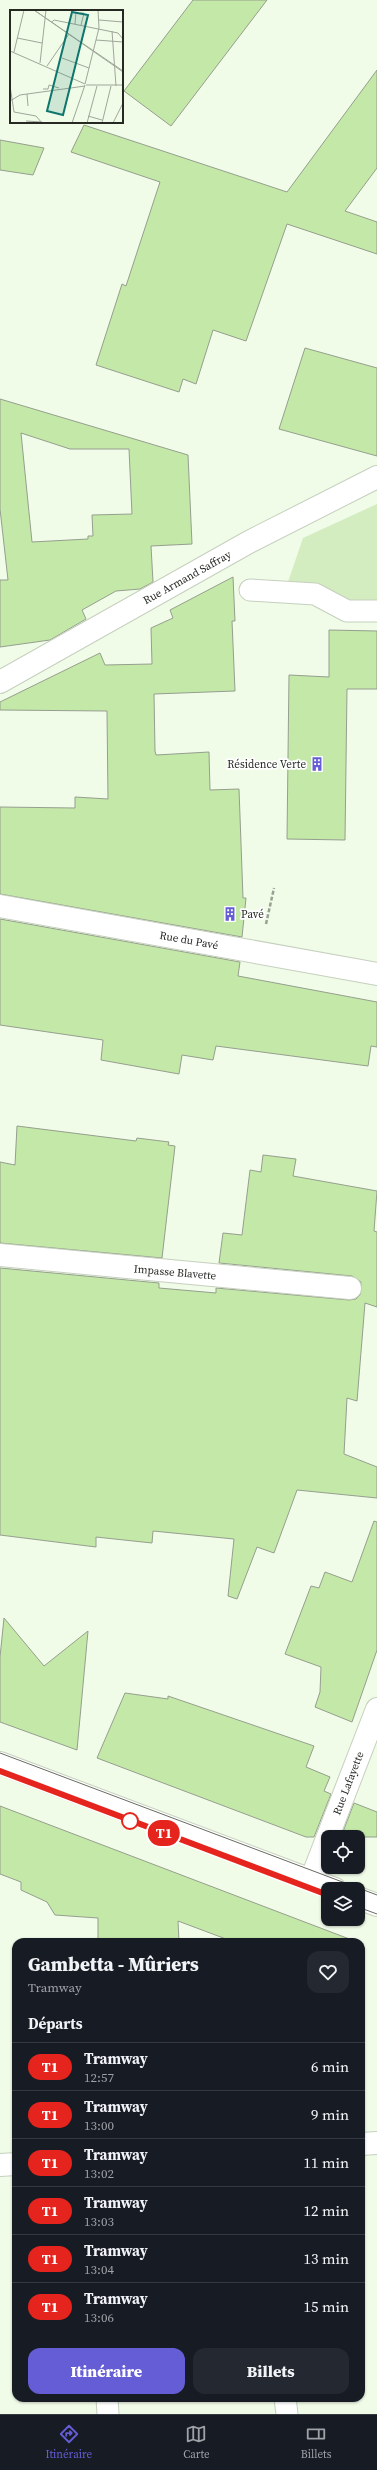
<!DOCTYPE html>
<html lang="fr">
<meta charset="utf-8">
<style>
:root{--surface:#171b24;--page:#242831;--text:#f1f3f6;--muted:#9ea1a6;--line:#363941;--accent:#655dd6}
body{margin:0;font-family:"Source Serif 4",serif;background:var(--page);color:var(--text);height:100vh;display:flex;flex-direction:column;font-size:15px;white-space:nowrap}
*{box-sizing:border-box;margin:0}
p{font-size:13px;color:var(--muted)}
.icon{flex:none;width:22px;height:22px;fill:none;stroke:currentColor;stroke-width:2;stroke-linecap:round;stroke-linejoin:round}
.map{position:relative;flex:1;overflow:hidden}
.details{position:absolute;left:12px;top:1938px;width:353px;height:464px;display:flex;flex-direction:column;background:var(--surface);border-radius:12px;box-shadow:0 1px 3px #0004}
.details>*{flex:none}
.badge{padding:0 8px;border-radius:13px;font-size:14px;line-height:26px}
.fabs{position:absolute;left:321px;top:1830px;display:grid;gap:8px}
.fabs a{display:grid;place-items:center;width:44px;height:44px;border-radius:8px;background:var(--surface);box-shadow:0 1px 3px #0004;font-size:20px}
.map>.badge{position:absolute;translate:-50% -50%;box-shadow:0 0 0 2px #fff}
h2{padding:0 16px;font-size:15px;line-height:36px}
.round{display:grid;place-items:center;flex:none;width:42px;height:42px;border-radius:12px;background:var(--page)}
.overview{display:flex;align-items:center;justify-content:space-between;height:68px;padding:0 16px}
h1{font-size:19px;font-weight:800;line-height:30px}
.button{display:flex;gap:8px;margin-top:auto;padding:8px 16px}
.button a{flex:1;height:46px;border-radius:12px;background:var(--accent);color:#fff;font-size:16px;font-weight:800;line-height:46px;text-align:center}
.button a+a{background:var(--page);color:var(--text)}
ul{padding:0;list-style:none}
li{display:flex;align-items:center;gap:12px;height:48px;padding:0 16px;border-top:1px solid var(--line)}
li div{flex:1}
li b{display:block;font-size:15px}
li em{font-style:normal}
li .badge{min-width:44px;font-weight:700;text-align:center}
.menu{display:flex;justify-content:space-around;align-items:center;height:56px;border-top:1px solid var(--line);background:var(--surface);font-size:11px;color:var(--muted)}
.menu a{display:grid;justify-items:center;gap:2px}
.menu .active{color:var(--accent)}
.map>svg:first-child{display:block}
.green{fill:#d3ecc0}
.building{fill:#c4e8a8;stroke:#959f8e;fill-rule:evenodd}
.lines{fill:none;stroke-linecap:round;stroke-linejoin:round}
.lane-casing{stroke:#c6d0be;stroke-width:23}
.street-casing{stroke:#c6d0be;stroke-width:24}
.path{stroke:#99a193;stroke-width:2.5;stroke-dasharray:4 2;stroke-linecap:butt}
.lane{stroke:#fff;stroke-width:21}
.street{stroke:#fff;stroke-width:22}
.tram{stroke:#666c61;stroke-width:1}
.line-casing{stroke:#fff;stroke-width:9}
.line{stroke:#e5251d;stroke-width:6}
.stop-dot{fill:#fff;stroke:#e5251d;stroke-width:2}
.labels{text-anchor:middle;stroke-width:3.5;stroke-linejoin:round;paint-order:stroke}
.street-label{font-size:11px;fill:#252922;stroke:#fff}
.poi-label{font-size:11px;fill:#252922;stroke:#fff;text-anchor:end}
.inset-road{fill:none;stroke:#9fa799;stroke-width:1}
.view{fill:#0f766e;fill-opacity:0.15;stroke:#0f766e;stroke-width:2}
.inset-edge{fill:none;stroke:#252922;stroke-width:2}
</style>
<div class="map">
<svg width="377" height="2414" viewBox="0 0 377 2414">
<rect width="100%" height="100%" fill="#f0fbe8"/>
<path class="green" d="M377 504V600H350L314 583 288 582 303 538Z"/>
<path class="building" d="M193 0H267L171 126 124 91Z
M377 70V168L345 211 377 222V254L287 224 246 341 213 330 196 384 183 379 179 392 96 365 122 284 126 286 160 182 71 152 84 125 287 192Z
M0 140 44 148 33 175 0 170Z
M305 348 377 368V456L279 429Z
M0 399 188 455 192 544 151 546 153 582 140 589 116 591 82 610 86 619 50 640 0 647V580H8L0 509ZM21 433 70 449H129L132 514 92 515 93 536H88V539L32 542Z
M233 577 235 621H232L235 691 154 694 155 751 156 755 209 752 210 790 239 789 243 898H246L242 937 0 894V807L75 808V797L108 799 107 711 0 710V702L100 653 105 665 152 664 151 628 173 618 170 610Z
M329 630 377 631V689H347L345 840 287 839 289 675 329 677Z
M0 919 240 962 238 976 377 1002V1047L371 1046 368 1066 216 1046 213 1060 182 1055 179 1074 101 1060 103 1040 0 1025Z
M17 1126 136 1141 137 1138 169 1142 168 1145 175 1146 162 1258 0 1243V1162L15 1165Z
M263 1155 296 1159 293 1176 377 1191 374 1231 377 1232V1307L365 1303 357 1401 347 1398 344 1454 377 1467V1498L297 1490 274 1553 257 1547 237 1599 228 1596 234 1539 153 1531 152 1543 96 1537V1547L0 1535V1268L159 1283V1288L216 1293V1288L349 1300 356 1299 360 1295 361 1282 352 1276 219 1263 223 1233 242 1235 250 1170 261 1172Z
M374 1521 377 1522V1650L352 1722 315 1707 320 1692 321 1667 285 1654 311 1586 319 1588 325 1572 352 1582Z
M4 1618 44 1666 88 1631 77 1750 0 1722V1657Z
M125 1693 168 1699V1696L314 1746 306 1767 330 1777 324 1791 331 1794 314 1837H306L97 1758Z
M354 1803 377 1812V1837H341Z
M0 1806 352 1940V1942H234L178 1921 179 1942H98V1918L55 1915 47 1902 21 1890V1882L0 1874Z"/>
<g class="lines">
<defs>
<path id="lane" d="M250 590 315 594 347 611H377
M107 2398 108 2414
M285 2398 287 2414"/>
<path id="street" d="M0 682 249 542 377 477
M0 906 377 974
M0 1255 350 1288
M0 1763 335 1889
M311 1880 377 1709
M358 1898 377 1905
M361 2144 377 2143
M0 2165 16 2164"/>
</defs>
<use href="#lane" class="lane-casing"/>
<use href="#street" class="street-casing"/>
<path class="path" d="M266 924 274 888"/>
<use href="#lane" class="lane"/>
<use href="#street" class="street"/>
<path class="tram" d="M0 1753 377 1895
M0 1771 328 1895
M358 1907 377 1914"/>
</g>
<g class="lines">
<defs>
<path id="line" d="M0 1771 328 1895"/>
</defs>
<use href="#line" class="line-casing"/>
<use href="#line" class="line"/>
</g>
<defs>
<symbol id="building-bare" viewBox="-9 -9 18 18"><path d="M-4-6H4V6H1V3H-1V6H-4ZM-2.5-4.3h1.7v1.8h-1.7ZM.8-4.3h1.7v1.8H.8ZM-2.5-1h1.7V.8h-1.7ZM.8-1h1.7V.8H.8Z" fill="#655dd6" stroke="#fff" stroke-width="2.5" paint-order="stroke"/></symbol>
</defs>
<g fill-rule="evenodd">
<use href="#building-bare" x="307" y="754" width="20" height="20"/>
<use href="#building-bare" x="220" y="904" width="20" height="20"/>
</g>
<circle class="stop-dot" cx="130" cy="1821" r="8"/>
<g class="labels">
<g class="street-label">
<text transform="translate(187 577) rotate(-29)" y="4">Rue Armand Saffray</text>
<text transform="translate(189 940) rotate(10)" y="4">Rue du Pavé</text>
<text transform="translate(175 1272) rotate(5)" y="4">Impasse Blavette</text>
<text transform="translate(348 1783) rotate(-69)" y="4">Rue Lafayette</text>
</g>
<g class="poi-label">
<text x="306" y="768">Résidence Verte</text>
<text x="241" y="918" text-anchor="start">Pavé</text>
</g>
</g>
<g transform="translate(10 10)">
<rect width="113" height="113" fill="#f0fbe8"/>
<path class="inset-road" d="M24 0 113 61M24 0 113 62M70 3H74L71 15M89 10 113 12M42 12 44 10 108 23 113 29M65 14 66 2M102 21 106 76M7 28 32 33M86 30 113 32M0 41 75 74M4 42 14 0M52 48 79 58M30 53 36 0M37 56 59 24M75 74 89 18 88 0M76 75H113M0 76 4 102 26 106 32 113M33 79H38L39 75 49 78M17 84 18 96M0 91 10 85 75 76M78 106 92 110M16 111 32 112M62 113 75 75M77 113 87 76M92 113 101 76M103 113 113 93"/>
<path class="view" d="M62 2 78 5 53 105 37 101Z"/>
<rect width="113" height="113" class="inset-edge"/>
</g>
</svg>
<div class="fabs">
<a><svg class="icon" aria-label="locate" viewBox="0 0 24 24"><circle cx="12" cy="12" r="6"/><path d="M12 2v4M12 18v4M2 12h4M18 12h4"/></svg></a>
<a><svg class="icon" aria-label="layers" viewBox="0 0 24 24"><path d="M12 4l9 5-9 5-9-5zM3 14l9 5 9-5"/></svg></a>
</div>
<b class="badge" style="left:164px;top:1833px;background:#e5251d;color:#fff">T1</b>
<section class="details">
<div class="overview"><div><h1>Gambetta - Mûriers</h1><p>Tramway</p></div><a class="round"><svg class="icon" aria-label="heart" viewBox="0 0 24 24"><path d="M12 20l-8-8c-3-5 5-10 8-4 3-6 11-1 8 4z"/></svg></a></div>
<h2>Départs</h2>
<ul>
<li><span class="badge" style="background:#e5251d;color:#fff">T1</span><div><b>Tramway</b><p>12:57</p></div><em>6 min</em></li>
<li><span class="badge" style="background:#e5251d;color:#fff">T1</span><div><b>Tramway</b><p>13:00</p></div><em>9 min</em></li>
<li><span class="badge" style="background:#e5251d;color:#fff">T1</span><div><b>Tramway</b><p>13:02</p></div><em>11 min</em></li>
<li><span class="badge" style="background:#e5251d;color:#fff">T1</span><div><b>Tramway</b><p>13:03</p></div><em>12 min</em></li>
<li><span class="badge" style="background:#e5251d;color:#fff">T1</span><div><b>Tramway</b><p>13:04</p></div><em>13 min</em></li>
<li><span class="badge" style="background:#e5251d;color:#fff">T1</span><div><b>Tramway</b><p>13:06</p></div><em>15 min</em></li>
</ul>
<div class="button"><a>Itinéraire</a><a>Billets</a></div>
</section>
</div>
<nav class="menu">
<a class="active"><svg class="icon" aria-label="directions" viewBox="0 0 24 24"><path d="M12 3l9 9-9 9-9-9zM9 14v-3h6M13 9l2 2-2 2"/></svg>Itinéraire</a>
<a><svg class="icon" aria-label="map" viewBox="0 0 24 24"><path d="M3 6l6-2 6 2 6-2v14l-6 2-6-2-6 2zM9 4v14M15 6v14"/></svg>Carte</a>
<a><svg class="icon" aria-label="tickets" viewBox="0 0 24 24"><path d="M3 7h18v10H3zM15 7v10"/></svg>Billets</a>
</nav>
